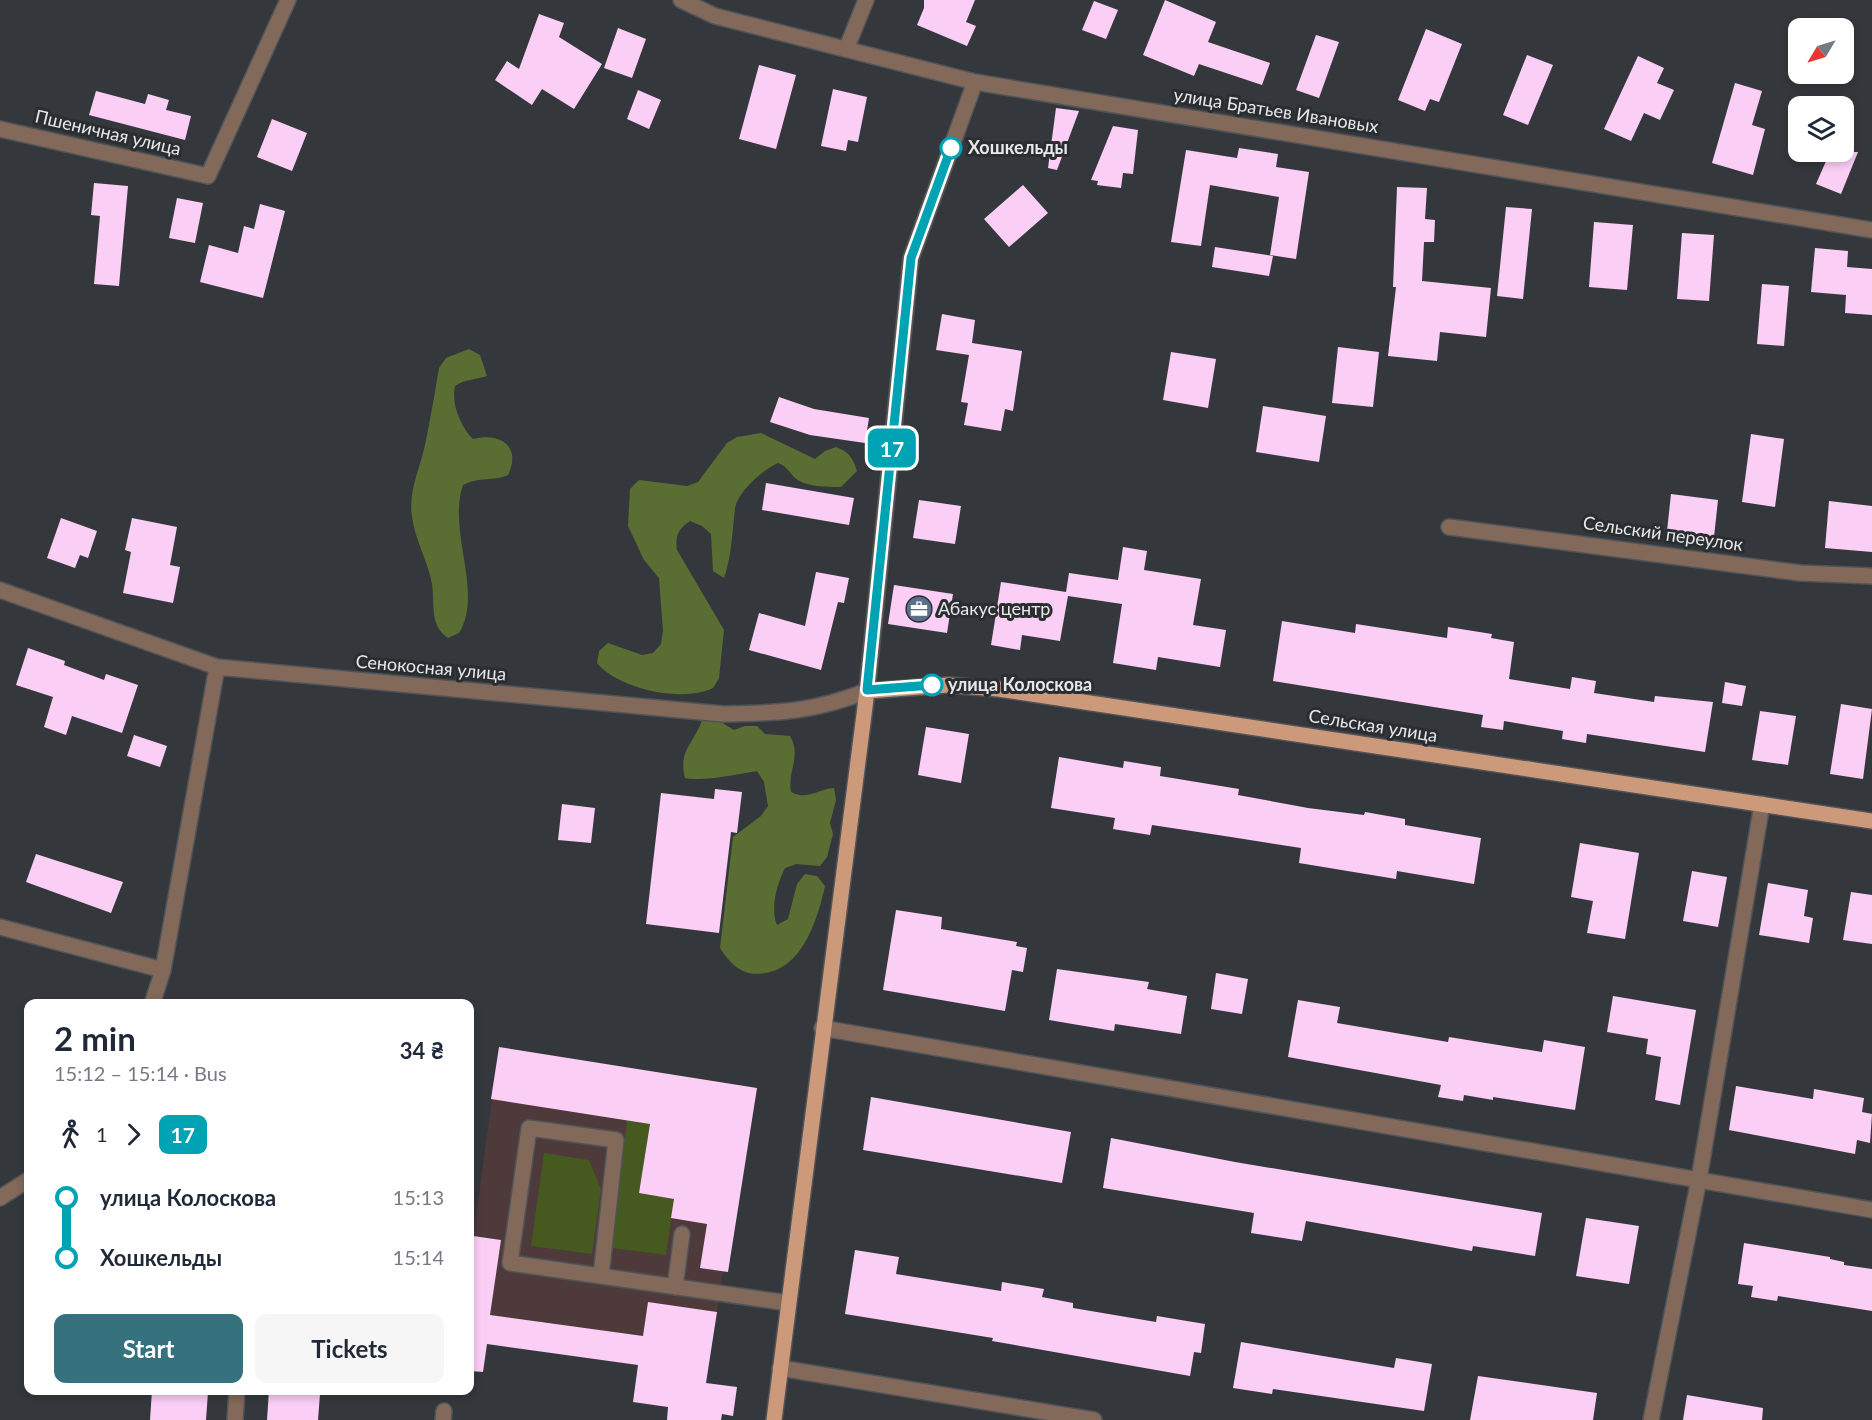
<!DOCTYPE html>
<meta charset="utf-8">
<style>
:root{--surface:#fff;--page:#f6f6f7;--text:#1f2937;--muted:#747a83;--accent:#36727e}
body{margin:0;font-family:Lato,sans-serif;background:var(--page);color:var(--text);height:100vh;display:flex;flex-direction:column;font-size:22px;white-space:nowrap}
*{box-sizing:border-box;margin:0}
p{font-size:20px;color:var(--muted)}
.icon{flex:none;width:33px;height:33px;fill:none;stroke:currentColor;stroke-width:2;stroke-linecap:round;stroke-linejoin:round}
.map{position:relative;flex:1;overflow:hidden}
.details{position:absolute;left:24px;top:999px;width:450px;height:396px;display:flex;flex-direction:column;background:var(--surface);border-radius:12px;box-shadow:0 3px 9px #0003}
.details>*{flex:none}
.badge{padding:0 12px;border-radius:9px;font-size:21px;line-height:39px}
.needle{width:39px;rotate:232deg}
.buttons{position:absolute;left:1788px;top:18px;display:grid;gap:12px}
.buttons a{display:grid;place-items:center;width:66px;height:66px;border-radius:12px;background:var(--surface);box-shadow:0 3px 9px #0003;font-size:30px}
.map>.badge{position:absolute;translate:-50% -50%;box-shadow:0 0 0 3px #fff}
.legs{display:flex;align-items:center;gap:9px;height:66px;padding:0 30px;font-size:20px}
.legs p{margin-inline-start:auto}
.headline{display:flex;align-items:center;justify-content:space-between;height:102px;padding:0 30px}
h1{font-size:33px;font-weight:700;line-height:45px}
.button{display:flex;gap:12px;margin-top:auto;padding:12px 30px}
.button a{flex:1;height:69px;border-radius:12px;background:var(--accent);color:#fff;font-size:24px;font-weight:700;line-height:69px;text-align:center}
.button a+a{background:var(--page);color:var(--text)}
ul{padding:0 30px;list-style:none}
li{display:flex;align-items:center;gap:21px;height:60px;font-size:22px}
li i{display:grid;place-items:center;width:9px;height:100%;margin:0 8px;background:currentColor}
li i::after{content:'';width:15px;height:15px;margin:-8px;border:4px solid;border-radius:50%;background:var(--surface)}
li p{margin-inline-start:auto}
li:first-child i{background:linear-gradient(#0000 50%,currentColor 0)}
li:last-child i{background:linear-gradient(currentColor 50%,#0000 0)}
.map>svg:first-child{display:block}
.industrial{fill:#4e393b}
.green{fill:#46591e}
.forest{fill:#5a6e33}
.building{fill:#fbcef5}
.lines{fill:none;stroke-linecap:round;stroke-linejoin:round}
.minor-casing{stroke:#505458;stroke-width:18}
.major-casing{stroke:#505458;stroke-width:18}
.minor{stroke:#82695a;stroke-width:15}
.major{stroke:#cc997a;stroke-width:15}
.line-1-casing{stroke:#fff;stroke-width:14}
.line-1{stroke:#00a3b4;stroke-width:9}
.stop-1-dot{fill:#fff;stroke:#00a3b4;stroke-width:3}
.labels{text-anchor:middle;stroke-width:6;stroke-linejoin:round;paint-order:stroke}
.street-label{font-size:18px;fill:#e6e8ea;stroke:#2a2e31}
.stop-label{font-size:18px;font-weight:bold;fill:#e6e8ea;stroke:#2a2e31;text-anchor:start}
.poi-label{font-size:18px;fill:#e6e8ea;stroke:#2a2e31;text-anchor:start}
</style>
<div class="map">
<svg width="1872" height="1420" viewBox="0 0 1872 1420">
<rect width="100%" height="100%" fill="#34383c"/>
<path class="industrial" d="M499 1047 757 1088 728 1272H723L707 1376 470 1341V1261Z"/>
<path class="green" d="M627 1120 650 1124 639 1193 674 1199 666 1255 612 1248Z
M544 1153 589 1160 601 1189 592 1254 531 1246Z"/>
<path class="forest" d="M469 349 480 355 487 376C475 380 465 379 455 386 451 403 460 426 473 439 500 432 522 446 508 475 492 482 480 476 463 485 447 531 484 593 459 633L448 638C429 625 435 604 432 584 428 561 415 540 412 517 408 491 420 469 425 445 430 420 435 393 439 368L446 358Z
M761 433 815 459 825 451 836 447C849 452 853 458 857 471L841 487C828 487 805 487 795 478 788 471 788 467 778 463 764 469 737 492 735 509 732 532 732 555 724 578L713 571 711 534 702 526 690 521C678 529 675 536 677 550L724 630 719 678 713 688C683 703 618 689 597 663L599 651 608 643 642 655 653 653 661 644 663 631 659 578 644 560 628 526 630 489 639 480 687 486 698 482 727 443 737 437Z
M714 718 734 730 745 726H757L765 734 790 736C802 756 787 771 791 792 808 801 817 789 834 788L836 800 830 823 833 834 827 857 820 866 796 864 785 868C777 884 770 908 777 925L788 919 797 884 805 874 817 876 825 886C818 918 803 968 765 973 743 977 731 965 720 948L733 837 761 816 768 806 764 782 757 771C739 774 701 782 685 778 678 750 694 744 702 720Z"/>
<path class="building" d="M924 0H975L966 22 976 26 967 46 917 25 924 8Z
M1165 0 1216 22 1208 42 1270 63 1262 85 1199 64 1194 76 1143 55Z
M1094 1 1118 10 1106 39 1082 30Z
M539 14 564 23 559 37 602 64 574 109 542 89 532 105 495 80 507 61 519 69Z
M618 28 646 39 632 78 604 68Z
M1426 29 1462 44 1439 102 1430 99 1425 111 1398 100Z
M1316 35 1339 42 1319 98 1296 90Z
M1527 55 1553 65 1528 125 1503 115Z
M1638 56 1664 68 1657 83 1674 90 1660 120 1644 113 1631 141 1604 129Z
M759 65 796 75 776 149 739 139Z
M1735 83 1762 91 1752 125 1765 129 1753 175 1712 163Z
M833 89 867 97 858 142 848 140 846 151 821 146Z
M638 90 661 100 649 129 627 119Z
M96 91 145 104 148 94 169 100 166 110 191 116 185 140 89 115Z
M1056 108 1079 111 1057 170 1048 168Z
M272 119 307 133 292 171 257 157Z
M1113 126 1138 130 1133 174 1123 173 1121 188 1097 185 1098 181 1091 180Z
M1239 148 1278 154 1276 167 1309 172 1296 259 1270 255 1279 197 1210 185 1201 246 1171 242 1186 150 1237 158Z
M1830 152H1858L1841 194 1816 184Z
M94 183 128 186 119 286 94 284 100 216 91 215Z
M1023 185 1048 213 1009 247 984 219Z
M1397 187 1427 188 1425 219 1435 220 1434 242H1424L1422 281 1491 288 1486 337 1440 332 1437 361 1388 356 1396 287H1393Z
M177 198 203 203 195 243 169 238Z
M260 204 285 211 263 298 200 282 209 245 238 253 244 226 254 229Z
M1506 207 1532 209 1523 299 1497 296Z
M1594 222 1633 225 1627 290 1589 287Z
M1682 233 1714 235 1709 301 1677 299Z
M1215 247 1273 256 1269 276 1212 267Z
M1815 248 1848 251 1847 267 1872 269V315L1845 313 1846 295 1811 292Z
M1762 284 1789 286 1784 346 1757 344Z
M942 314 975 320 972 343 1022 351 1013 411 1005 409 1001 431 964 425 968 403 961 402 969 355 936 350Z
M1338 347 1379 352 1373 407 1332 403Z
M1171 352 1216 359 1208 408 1163 400Z
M779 397 814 409 869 418 865 443 810 435 770 422Z
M1263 406 1326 416 1319 462 1256 452Z
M1751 434 1784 439 1775 507 1742 502Z
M766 483 854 498 849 525 762 510Z
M1671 494 1718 500 1714 537 1667 531Z
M919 500 961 506 955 544 913 538Z
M1829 501 1872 506V552L1825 548Z
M61 518 97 531 88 558 80 555 75 568 47 558Z
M132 518 177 527 170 565 180 567 173 603 123 593 131 552 125 550Z
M1123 547 1147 551 1144 570 1201 579 1193 625 1226 630 1220 667 1158 657 1156 670 1113 663 1122 604 1068 596 1060 641 1022 635 1020 650 991 645 1001 582 1066 592 1069 573 1118 580Z
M816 572 849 578 844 603 838 602 821 670 749 650 759 613 805 626Z
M894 585 953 594 947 633 888 624Z
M1282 621 1355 633 1356 624 1447 638 1448 627 1492 634 1491 638 1514 642 1509 679 1570 689 1572 677 1596 681 1594 693 1654 702 1655 696 1713 702 1705 752 1587 734 1586 743 1562 739 1563 731 1504 721 1503 730 1481 727 1483 715 1273 681Z
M28 648 65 661 64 665 104 680 106 674 138 685 122 733 72 716 66 735 44 727 53 697 16 685Z
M1725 682 1746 686 1742 706 1722 703Z
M1841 704 1872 709 1863 779 1830 774Z
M1760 711 1796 716 1788 765 1752 760Z
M926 727 969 734 961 783 918 775Z
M134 735 167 746 160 767 127 756Z
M1059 757 1123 768 1124 761 1161 767 1160 776 1239 789 1238 795 1308 808 1364 815 1365 812 1405 819V825L1481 838 1474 884 1397 871 1396 879 1299 863 1301 848 1231 837 1152 825 1150 835 1113 829 1115 818 1051 808Z
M715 789 742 792 737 833 731 832 719 933 646 924 661 793 714 799Z
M562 804 595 808 591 843 558 840Z
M1580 843 1639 853 1625 939 1587 933 1593 901 1571 897Z
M36 854 123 882 111 913 26 882Z
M1692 871 1727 877 1718 927 1683 921Z
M1768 883 1808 890 1804 916 1813 918 1809 943 1759 935Z
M1851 892 1872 895V944L1843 940Z
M896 910 942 917 941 929 1017 942 1016 946 1027 948 1023 972 1012 970 1005 1011 883 990Z
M1057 969 1149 982 1147 989 1187 996 1181 1034 1115 1024 1114 1031 1049 1020Z
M1216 973 1248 979 1242 1014 1211 1009Z
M1613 996 1696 1010 1680 1105 1655 1100 1661 1057 1646 1054 1648 1039 1607 1032Z
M1298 1000 1340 1007 1337 1023 1448 1042 1449 1037 1542 1052 1544 1040 1585 1047 1575 1110 1493 1097V1100L1464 1095 1463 1101 1438 1097 1441 1085 1288 1057Z
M499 1047 757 1088 728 1272 700 1268 707 1224 671 1218 674 1199 639 1193 650 1124 491 1099Z
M1736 1086 1813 1099 1814 1089 1864 1098 1862 1112 1872 1114 1870 1143 1857 1140 1855 1154 1729 1130Z
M871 1097 1071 1132 1062 1183 863 1150Z
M1111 1138 1235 1162 1542 1213 1535 1256 1473 1246 1472 1251 1306 1221 1302 1241 1251 1233 1254 1213 1103 1188Z
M1586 1218 1639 1226 1629 1284 1576 1276Z
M473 1236 501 1240 490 1315 643 1336 648 1302 717 1312 706 1383 737 1387 733 1416 722 1414 721 1420H667L668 1407 633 1402 638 1365 487 1344 483 1372 470 1371V1261Z
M1744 1243 1830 1257V1259L1844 1262V1265L1872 1269V1311L1778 1296 1777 1301 1751 1297 1753 1286 1738 1284Z
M855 1250 899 1257 896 1274 1001 1291 1002 1282 1044 1289 1042 1297 1073 1303V1308L1156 1322 1157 1316 1205 1324 1201 1353 1194 1352 1190 1376 992 1341 993 1338 845 1314Z
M1241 1342 1394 1368 1396 1358 1432 1364 1424 1411 1273 1389 1272 1394 1233 1388Z
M1478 1376 1597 1393 1593 1420H1470Z
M152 1390 208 1392 206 1420H150Z
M269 1390 320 1394 318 1420H267Z
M1687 1395 1763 1408 1762 1420H1683Z"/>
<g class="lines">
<defs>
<path id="minor" d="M681 0 715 16 975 82 1872 230
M847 47 866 0
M0 129 208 176 288 0
M1449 527 1800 573 1872 576
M0 590 217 667 723 714C781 713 813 712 867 691L911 258 975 82
M0 927 163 970
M152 1004 163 970 217 667
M822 1028 1872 1210
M0 1198 28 1180
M601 1276 616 1140 529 1128 510 1263 788 1303
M675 1287 682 1234
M780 1368 1094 1420
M235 1420 237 1390
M443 1420 444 1411
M1651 1420 1699 1179 1762 804"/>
<path id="major" d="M774 1420 867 691 948 685 998 689 1872 821"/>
</defs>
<use href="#minor" class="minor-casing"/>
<use href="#major" class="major-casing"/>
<use href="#minor" class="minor"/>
<use href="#major" class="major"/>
</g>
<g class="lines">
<defs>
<path id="line-1" d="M932 685 867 690 911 258 951 148"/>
</defs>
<use href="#line-1" class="line-1-casing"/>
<use href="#line-1" class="line-1"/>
</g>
<defs>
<symbol id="office-disc" viewBox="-11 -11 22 22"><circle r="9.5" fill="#5c6f8a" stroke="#2a2e31"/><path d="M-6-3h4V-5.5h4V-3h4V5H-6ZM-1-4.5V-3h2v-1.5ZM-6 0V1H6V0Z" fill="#fff"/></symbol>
</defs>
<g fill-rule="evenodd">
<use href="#office-disc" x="904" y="594" width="30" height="30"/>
</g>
<g class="stop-1-dot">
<circle cx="951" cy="148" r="10"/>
<circle cx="932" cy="685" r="10"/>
</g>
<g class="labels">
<g class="street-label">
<text transform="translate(1276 111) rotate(9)" y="6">улица Братьев Ивановых</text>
<text transform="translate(108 133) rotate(13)" y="6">Пшеничная улица</text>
<text transform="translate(1663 534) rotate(8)" y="6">Сельский переулок</text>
<text transform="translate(431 668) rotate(5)" y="6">Сенокосная улица</text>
<text transform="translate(1373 726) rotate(9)" y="6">Сельская улица</text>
</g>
<g class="stop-label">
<text x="968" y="154">Хошкельды</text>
<text x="948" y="691">улица Колоскова</text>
</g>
<g class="poi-label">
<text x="938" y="615">Абакус центр</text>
</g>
</g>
</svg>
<div class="buttons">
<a><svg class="needle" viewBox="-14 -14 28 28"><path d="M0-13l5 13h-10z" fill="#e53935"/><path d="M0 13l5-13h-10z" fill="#747a83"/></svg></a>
<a><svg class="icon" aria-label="layers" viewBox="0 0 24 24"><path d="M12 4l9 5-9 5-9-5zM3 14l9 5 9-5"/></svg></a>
</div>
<b class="badge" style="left:892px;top:448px;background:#00a3b4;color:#fff">17</b>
<section class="details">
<div class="headline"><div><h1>2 min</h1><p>15:12 – 15:14 · Bus</p></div><b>34 ₴</b></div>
<div class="legs"><svg class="icon" aria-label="walk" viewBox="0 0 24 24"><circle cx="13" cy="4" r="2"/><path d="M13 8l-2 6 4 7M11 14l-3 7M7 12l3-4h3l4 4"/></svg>1<svg class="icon" aria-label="forward" viewBox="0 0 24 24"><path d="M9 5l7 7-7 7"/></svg><b class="badge" style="background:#00a3b4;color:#fff">17</b></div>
<ul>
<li><i style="color:#00a3b4"></i><b>улица Колоскова</b><p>15:13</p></li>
<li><i style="color:#00a3b4"></i><b>Хошкельды</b><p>15:14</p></li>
</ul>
<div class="button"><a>Start</a><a>Tickets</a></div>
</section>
</div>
